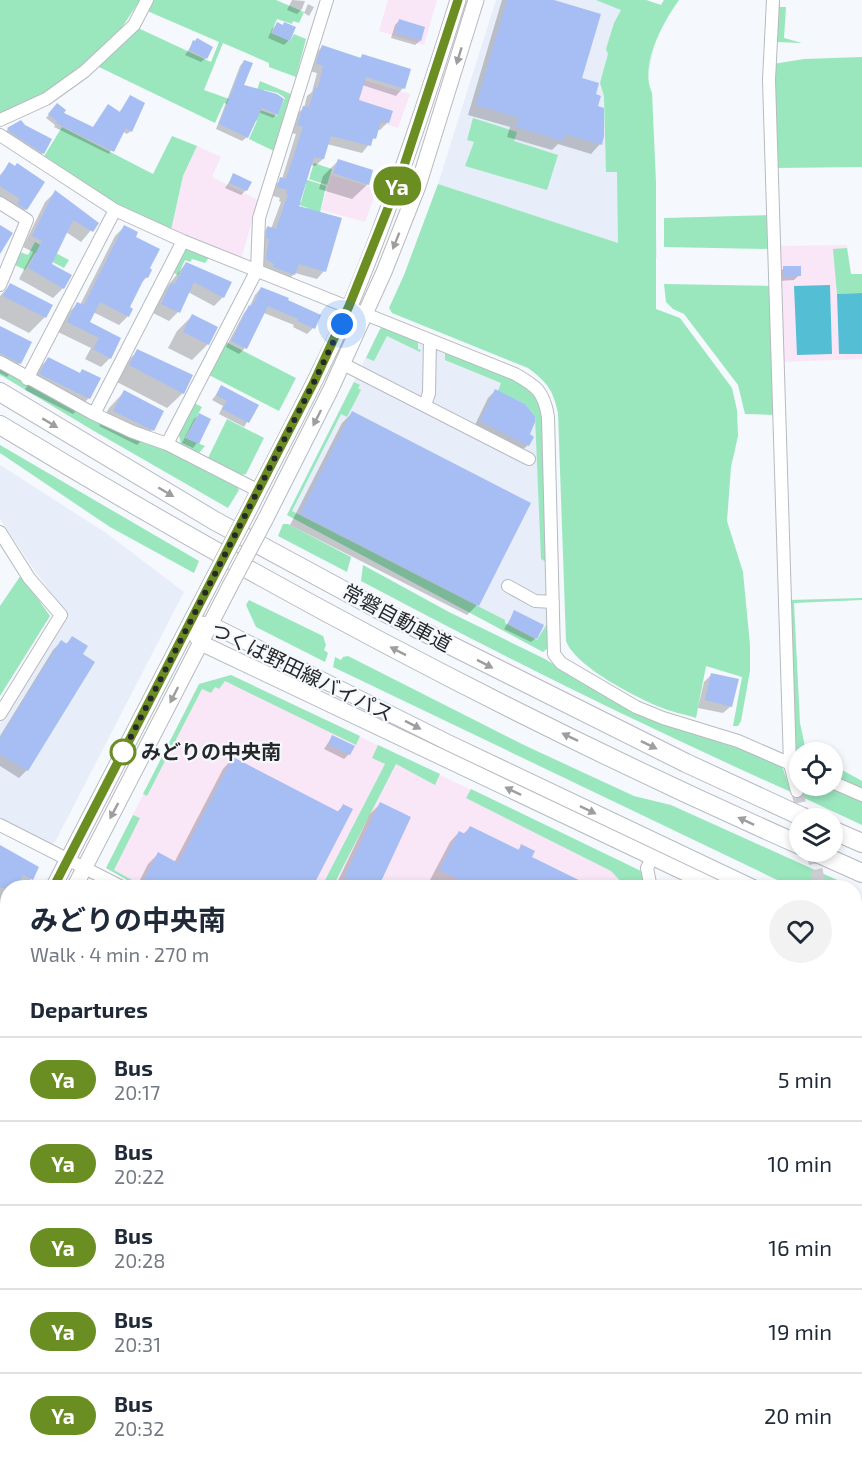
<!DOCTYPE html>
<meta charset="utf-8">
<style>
:root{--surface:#fff;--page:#f2f2f3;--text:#1f2937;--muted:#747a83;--line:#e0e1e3}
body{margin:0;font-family:"Exo 2","Noto Sans JP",sans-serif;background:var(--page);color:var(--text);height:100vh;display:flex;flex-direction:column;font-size:22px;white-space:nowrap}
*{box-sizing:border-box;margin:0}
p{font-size:20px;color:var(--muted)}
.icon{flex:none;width:33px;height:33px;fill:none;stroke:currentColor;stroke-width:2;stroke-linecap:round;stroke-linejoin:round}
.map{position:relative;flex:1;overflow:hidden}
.details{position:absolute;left:0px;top:880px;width:862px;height:590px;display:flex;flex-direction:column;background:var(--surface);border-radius:24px 24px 0 0;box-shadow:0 3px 9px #0003}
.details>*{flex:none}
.badge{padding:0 12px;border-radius:20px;font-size:21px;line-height:39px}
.buttons{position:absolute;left:789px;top:742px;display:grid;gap:12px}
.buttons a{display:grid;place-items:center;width:54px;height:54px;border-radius:50%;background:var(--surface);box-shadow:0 3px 9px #0003;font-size:30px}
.you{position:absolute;width:30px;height:30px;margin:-15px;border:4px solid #fff;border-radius:50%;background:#1a73e8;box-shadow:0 0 0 9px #1a73e833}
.map>.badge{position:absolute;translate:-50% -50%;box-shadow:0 0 0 3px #fff}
h2{padding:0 30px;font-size:22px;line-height:54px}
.round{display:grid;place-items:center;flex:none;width:63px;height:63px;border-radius:32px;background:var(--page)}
.overview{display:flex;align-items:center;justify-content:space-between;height:102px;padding:0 30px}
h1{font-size:28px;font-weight:700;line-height:45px}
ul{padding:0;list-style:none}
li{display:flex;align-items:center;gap:18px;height:84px;padding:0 30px;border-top:2px solid var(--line)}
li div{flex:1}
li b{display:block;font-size:22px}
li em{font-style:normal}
li .badge{min-width:66px;font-weight:700;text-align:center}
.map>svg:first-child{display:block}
.commercial{fill:#f9e7f8}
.built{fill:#e7edf9}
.green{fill:#9ae7be}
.water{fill:#54bed5}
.shadow{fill:#0003}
.building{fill:#a6bef4}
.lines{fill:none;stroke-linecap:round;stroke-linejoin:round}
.minor-tunnel{stroke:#ccced3;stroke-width:12;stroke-dasharray:12 6;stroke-linecap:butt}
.minor-casing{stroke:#b7babf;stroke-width:14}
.major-casing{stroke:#b7babf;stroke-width:17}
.highway-casing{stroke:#b7babf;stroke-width:20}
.minor{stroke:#fff;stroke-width:12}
.major{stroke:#fff;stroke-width:15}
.highway{stroke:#fff;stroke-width:18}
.major-bridge-casing{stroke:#b7babf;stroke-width:17;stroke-linecap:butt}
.major-bridge{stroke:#fff;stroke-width:15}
.oneway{fill:#9e9e9f}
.line-casing{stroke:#fff;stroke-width:14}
.line{stroke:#6b8e23;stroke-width:9}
.walk{stroke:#272829;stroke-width:6;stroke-dasharray:0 10.8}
.stop-dot{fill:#fff;stroke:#6b8e23;stroke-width:3}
.labels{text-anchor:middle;stroke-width:4.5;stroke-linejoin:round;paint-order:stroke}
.street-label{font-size:20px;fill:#272829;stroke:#f5f8fd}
.stop-label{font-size:20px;font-weight:bold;fill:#272829;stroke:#f5f8fd;text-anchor:start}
</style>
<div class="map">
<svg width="862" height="1469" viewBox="0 0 862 1469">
<rect width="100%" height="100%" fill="#f5f8fd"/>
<path class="commercial" d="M388 0H437L424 45 379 31Z
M354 77 410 94 398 128 344 111Z
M197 146 221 157 212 177 258 200 241 260 171 230 183 176Z
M331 175 377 189 365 222 321 210Z
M847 245 851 274H862V359L781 362 778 246Z
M231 675 643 872 646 888H141L106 868 199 684Z"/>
<path class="built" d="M496 0H647L661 5 664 0H679L670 12 655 41 647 83 652 93 657 258 438 184Z
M384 327 519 383 542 414 549 648 543 652 287 515 380 329Z
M0 465 106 533 184 592 55 842 50 844 0 818V723L67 614 35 571 0 519Z"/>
<path class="green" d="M0 0H140L117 35 67 78 43 94 0 113Z
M152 0H276L304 12 299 23 293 21 292 24 277 19 271 33 290 41 294 34 306 39 296 77 269 67V63L223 43 204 90 277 116 285 98 278 93 264 90 263 93 257 90 260 81 291 94 274 151 249 139 257 121 242 110 224 103 215 123 97 66 136 27 211 62 219 42 145 10Z
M596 0H646L661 5 664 0H679C663 22 639 66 652 93L656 182V309L680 318 732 388 737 410 738 436 731 467 727 521 743 572 750 645V671L741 721 738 726H733L742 677 706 666 696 718C684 714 671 712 660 707 635 697 575 666 566 641L558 413C553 390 548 383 528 368L392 313 389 308 404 275 438 184 618 243 617 172H606L604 96 600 83 608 54 606 49 614 23 621 10Z
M777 0H780V7H786L784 38 802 43 776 42Z
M862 57V167L775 168 773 64 804 59Z
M473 118 517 132 514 141 558 155 547 190 465 166 474 142 467 140Z
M62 127 153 174 172 136 197 146 183 176 171 230 110 203 43 158Z
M314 163 332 169 327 185 309 179Z
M293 175 326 186 319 217 304 223 308 208 287 201 288 198 307 204 301 202 306 184 292 179Z
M770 215 769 249 664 247V218Z
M35 242 69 260 64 268 35 253 25 270 15 265 20 252 28 255Z
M188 247 210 256 205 263 192 259 190 262 185 260 178 275 174 273 183 251Z
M847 248 851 274H862V293L837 294 833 249Z
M664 284 772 286 776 415 745 414 738 385 684 314 673 309 666 302Z
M384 327 418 341V349L421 350 420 352 387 336 374 361 366 358 380 329Z
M226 342 296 378 279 411 209 375Z
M445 352C464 360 522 379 534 393 539 399 540 407 542 414L546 562 541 559 535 416 525 404 498 391 501 383 445 360Z
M0 369 127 437 176 454 236 485 239 490 228 508 94 431 4 377 0 375Z
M354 382 360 385 358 388 361 390 347 417 341 414 292 511 505 620V623L537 640 547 624 549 647 543 652 287 515Z
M194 403 202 407 185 438 205 446 199 453 181 444 179 435Z
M227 419 264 438 246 474 241 475 208 458Z
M0 445 199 561 194 573 110 527 0 453Z
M283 524H288L351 557 347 572 278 536Z
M363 565 449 612 545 659 598 692 641 716 779 762 783 769 791 792C645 727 502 656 361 581Z
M21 575 50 616 0 696V606Z
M862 598V600L794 603 800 723 806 751 809 753H800L799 762 794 759 789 600Z
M249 600 323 636 326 645 324 650 328 653 325 662 256 627 246 605Z
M348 656 526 746 634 796 671 805 855 888H794L333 667 335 657 341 660 343 657Z
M231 675 360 736 356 745 225 681 219 689 215 687 211 693 202 689 147 796 143 794 199 684Z
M378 745 440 774 435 785 396 764 332 888H321L385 764 372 758Z
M833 765 862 781V790L833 777Z
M800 786H829L862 800V825L802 797Z
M471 789 643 872 646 888H627L611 871 466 798Z
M133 815 140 818 114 870 141 885 142 883 153 888H141L106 868Z
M1 1066 7 1070V1111L0 1107Z
M862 1210V1469H438L441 1462H855V1225Z
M7 1414 8 1462 329 1463 326 1469H0V1418Z"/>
<path class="water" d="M830 285 832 354 797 355 794 286Z
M862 293V354H839L837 294Z"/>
<path class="shadow" d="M292 0 305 1 302 9 297 14 287 10Z
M502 0H549L580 79 594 95 600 144 591 154 558 144 552 150 507 137 510 127 468 115Z
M308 4 314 7 309 16 304 13Z
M399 21 420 41 415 45 391 38 395 25Z
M277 24 282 26 284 24 289 40 284 45 268 38 272 29Z
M194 42 206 58 201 62 185 55Z
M322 47 359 59 362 56 403 88 396 96 362 85 357 101 391 112 387 123 380 130H377L374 138 362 153 327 144 323 159 315 166 310 165 297 207 324 271 317 279 295 273 286 282 259 267 260 235 267 228 271 229 281 202 279 201 280 198 270 195 273 187 282 179 296 134 290 133 295 115 304 108 307 96 312 92 317 73 309 71 314 55Z
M244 61 241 86 277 114 273 118 258 112 247 137 242 141 216 129 240 66Z
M127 101 131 131 127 134 122 131 109 154 54 127 55 125 46 118 54 108 93 129 119 113Z
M23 126 43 153 38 158 4 134 8 129Z
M338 161 368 184 352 199 319 189 323 176Z
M10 164 43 182 26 209 18 218 0 199V175Z
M234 175 246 190 241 195 225 188Z
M55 192 97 223 81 242 66 232 50 265 63 288 53 298 19 279 33 252 23 247 45 202Z
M124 227 134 238 148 269 147 277 140 284 128 308V316L119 325 93 312 88 323 119 339 110 358 101 367 85 359 91 348 58 332 68 313 77 304 80 305 115 236Z
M186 263 230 283 223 297 214 306 188 292 178 312 169 321 153 313 162 293Z
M784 268 799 275 794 280 779 281V272Z
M10 285 51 306 45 317 29 333 0 318V296Z
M261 288 319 316 313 328 307 334 293 327 294 325 264 313 245 348 239 354 226 347 244 313 250 306 255 295Z
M192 316 216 328 208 344 192 360 168 348 177 331Z
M0 328 20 363 7 377 0 373Z
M138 351 183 393 167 408 115 381 122 366Z
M48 359 79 374 99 379 89 398 73 414 25 390 33 374Z
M222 387 257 406 244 427 219 414 223 406 212 400Z
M495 391 528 435V445L520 452 473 429 488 398Z
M124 392 152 430 137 445 99 426 109 408Z
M352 413 477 605 467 615 290 525 342 423Z
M199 415 209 420 197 443 193 448 182 443 194 419Z
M515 612 536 638 531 642 504 629Z
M72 638 27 770 19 778 0 766V736L53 650 61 642 65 645Z
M711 675 731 706 723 713 698 708 704 682Z
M332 737 349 754 344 759 324 749Z
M233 758 336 813 344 805 311 888H136L148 864 158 854 174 863 223 769Z
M380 804 376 888 335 887 370 814Z
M470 828 517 851 522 846 530 857 592 888H447L430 880 450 842 459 832 463 834Z
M0 846 31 879 25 885 18 882 15 888H8V926L0 940Z
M0 1159 8 1164V1191L0 1198Z
M8 1217V1228L3 1224Z
M0 1239 8 1247V1271L4 1274 0 1271Z
M8 1283V1319L3 1315 0 1317V1290Z
M8 1351V1377L0 1372V1358Z
M362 1462H397L395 1469H363L364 1466 361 1464Z"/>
<path class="building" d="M507 0H554L601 14 582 78 599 83 596 94 601 96 598 106 604 108V136L602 145 565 134 563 141 516 127 519 118 476 105Z
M399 19 425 27 421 41 395 33Z
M277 22 283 25 284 22 296 27 290 41 272 33Z
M197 38 213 47 207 59 189 50 193 40 195 41Z
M322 45 361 58 362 54 411 69 405 89 366 77 359 100 393 111 389 123 381 121 376 139 373 138 371 146 331 136 324 159 314 157 299 206 342 218 326 272 299 264 295 275 273 267 274 264 266 259 269 239 266 238 267 226 276 229 288 194H286L287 190 277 187 280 177 286 179 295 152 303 127 297 125 303 106 309 107 315 87 318 88 323 66 316 63Z
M244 60 253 63 244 85 277 94 284 99 278 115 262 108 248 138 219 124Z
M130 95 145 103 132 132 126 128 114 152 56 123 57 121 48 114 57 103 66 110 64 113 93 127 108 104 120 112Z
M21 120 25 125 52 139 44 154 10 132 7 128Z
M338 159 373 170 369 185 333 173Z
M9 162 15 166 17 163 45 182 27 210 17 204 20 199 0 186V177Z
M233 173 252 182 247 191 229 183Z
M55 190 99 223 93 232 73 220 52 264 72 275 64 289 28 268 42 241 32 236Z
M0 225 13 233 0 254Z
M124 225 138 232 136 237 160 249 150 268 152 270 148 278 145 277 130 307 133 309 129 317 100 302 90 322 121 338 111 359 93 349 99 338 67 322 77 302 84 305Z
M186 262 232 282 224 298 194 282 180 313 161 304 171 283 175 284Z
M783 266H801V276L784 277Z
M10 283 53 305 46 318 3 296Z
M261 287 289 298 288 300 321 315 315 329 298 321V319L268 306 247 349 231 341 249 305 251 306 255 301Z
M192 314 218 327 209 345 183 332Z
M0 326 32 342 21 364 0 353Z
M137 349 193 375 184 394 129 365Z
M48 357 80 373 82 369 101 378 90 399 39 374Z
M221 385 259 405 249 423 222 409 227 401 216 395Z
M495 389 525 404 535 416V422L530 434 534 437 529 446 480 421Z
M124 390 164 411 154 431 113 411Z
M352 411 531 503 479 606 300 514Z
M199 413 211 419 199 444 186 438Z
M514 610 544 625 537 639 508 624Z
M72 636 88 646 83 654 95 662 28 771 0 754V738L61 640 67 644Z
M711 673 739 679 732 707 705 700Z
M332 735 355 746 350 755 328 744Z
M233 757 339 812 343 804 353 809 312 888H161L144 879 158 852 178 863Z
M380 802 411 817 378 888H367L344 877Z
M470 826 519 850 521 844 535 851 532 857 595 888H476L439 870 459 831 465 834Z
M0 845 39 867 33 880 23 875 17 888H0Z"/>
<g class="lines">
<path class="minor-tunnel" d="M797 791 804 819
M812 852 821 888"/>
<defs>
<path id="minor" d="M773 0 769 80 790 764 797 791
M0 120 46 99 85 71 134 25 147 0
M0 135 115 210 183 241 515 374C536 386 544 391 548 417L554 654 561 663 636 707 663 718 738 741 800 768
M0 203 27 220 0 285
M0 362 94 414 133 432 167 444 259 491
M343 364 529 459
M27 379 115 210
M425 405 429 393 430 340
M94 414 183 241
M167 444 257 270 259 218 327 0
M0 532 29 578 61 615 0 714
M508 586 535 601 553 602
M832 782 862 795
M0 825 124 888
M651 888 647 868 652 858
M855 1030 862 1058
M855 1066 862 1068
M855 1097 862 1076
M0 1215 8 1204
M0 1342 8 1335
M0 1377 8 1385
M0 1410 8 1406
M431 1469 434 1462"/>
<path id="major" d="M249 510C283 442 320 376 350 306 392 206 426 103 458 0
M265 520 331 389 384 272 418 186 476 0
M189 625 210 624 449 743 754 888
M189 625 201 643 717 888
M53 888 214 577
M74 888 230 586
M855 934 862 937
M855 951 862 954
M0 989 8 975
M0 1031 8 1017"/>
<path id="highway" d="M0 392 215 521 378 609 686 763 807 819
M0 425C257 581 524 723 800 845
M832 830 862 843
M815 852 862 873"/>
</defs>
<use href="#minor" class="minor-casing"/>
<use href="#major" class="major-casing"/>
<use href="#highway" class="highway-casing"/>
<use href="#minor" class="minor"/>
<use href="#major" class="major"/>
<use href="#highway" class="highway"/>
<defs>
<path id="major-bridge" d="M214 577 249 510
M230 586 265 520"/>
</defs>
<use href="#major-bridge" class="major-bridge-casing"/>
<use href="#major-bridge" class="major-bridge"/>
</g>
<defs><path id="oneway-solid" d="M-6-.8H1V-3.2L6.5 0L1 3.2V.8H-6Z" transform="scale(1.5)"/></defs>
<g class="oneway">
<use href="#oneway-solid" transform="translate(459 56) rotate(107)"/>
<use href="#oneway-solid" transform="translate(396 241) rotate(112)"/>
<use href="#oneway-solid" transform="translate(317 418) rotate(117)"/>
<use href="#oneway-solid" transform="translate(50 423) rotate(31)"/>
<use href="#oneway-solid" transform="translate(166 492) rotate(30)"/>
<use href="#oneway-solid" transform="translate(398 651) rotate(-153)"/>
<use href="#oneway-solid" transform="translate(485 664) rotate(27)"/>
<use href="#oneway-solid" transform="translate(174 695) rotate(117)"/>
<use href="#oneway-solid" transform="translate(413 725) rotate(27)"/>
<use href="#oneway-solid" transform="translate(570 737) rotate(-154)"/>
<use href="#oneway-solid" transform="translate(649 745) rotate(26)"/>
<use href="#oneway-solid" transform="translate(513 791) rotate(-154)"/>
<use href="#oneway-solid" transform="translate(588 810) rotate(26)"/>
<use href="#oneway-solid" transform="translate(114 811) rotate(118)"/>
<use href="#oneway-solid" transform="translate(746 821) rotate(-155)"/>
</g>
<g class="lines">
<defs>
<path id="line" d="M53 888 314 382 349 306 400 178 458 0"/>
</defs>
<use href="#line" class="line-casing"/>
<use href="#line" class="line"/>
<path class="walk" d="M123 752 122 754 314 382 342 324"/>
</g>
<circle class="stop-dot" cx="123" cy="752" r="12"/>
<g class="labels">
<g class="street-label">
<text transform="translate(397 618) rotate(28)" y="7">常磐自動車道</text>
<text transform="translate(302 672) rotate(26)" y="7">つくば野田線バイパス</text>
</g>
<g class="stop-label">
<text x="141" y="759">みどりの中央南</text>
</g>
</g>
</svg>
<div class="buttons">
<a><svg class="icon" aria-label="locate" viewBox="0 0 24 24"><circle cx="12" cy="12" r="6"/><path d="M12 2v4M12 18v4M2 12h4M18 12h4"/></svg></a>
<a><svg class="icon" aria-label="layers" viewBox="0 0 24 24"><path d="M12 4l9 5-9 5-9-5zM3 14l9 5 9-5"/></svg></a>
</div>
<div class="you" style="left:342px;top:324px"></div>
<b class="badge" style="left:397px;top:186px;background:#6b8e23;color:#fff">Ya</b>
<section class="details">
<div class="overview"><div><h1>みどりの中央南</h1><p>Walk · 4 min · 270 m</p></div><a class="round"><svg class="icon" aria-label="heart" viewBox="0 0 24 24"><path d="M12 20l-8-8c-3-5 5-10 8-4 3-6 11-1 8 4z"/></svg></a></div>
<h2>Departures</h2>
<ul>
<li><span class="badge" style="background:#6b8e23;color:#fff">Ya</span><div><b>Bus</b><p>20:17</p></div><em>5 min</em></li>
<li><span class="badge" style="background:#6b8e23;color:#fff">Ya</span><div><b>Bus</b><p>20:22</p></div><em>10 min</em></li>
<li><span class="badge" style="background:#6b8e23;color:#fff">Ya</span><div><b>Bus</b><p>20:28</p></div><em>16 min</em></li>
<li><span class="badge" style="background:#6b8e23;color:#fff">Ya</span><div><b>Bus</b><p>20:31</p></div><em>19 min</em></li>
<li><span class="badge" style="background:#6b8e23;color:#fff">Ya</span><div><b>Bus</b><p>20:32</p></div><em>20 min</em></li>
</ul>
</section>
</div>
